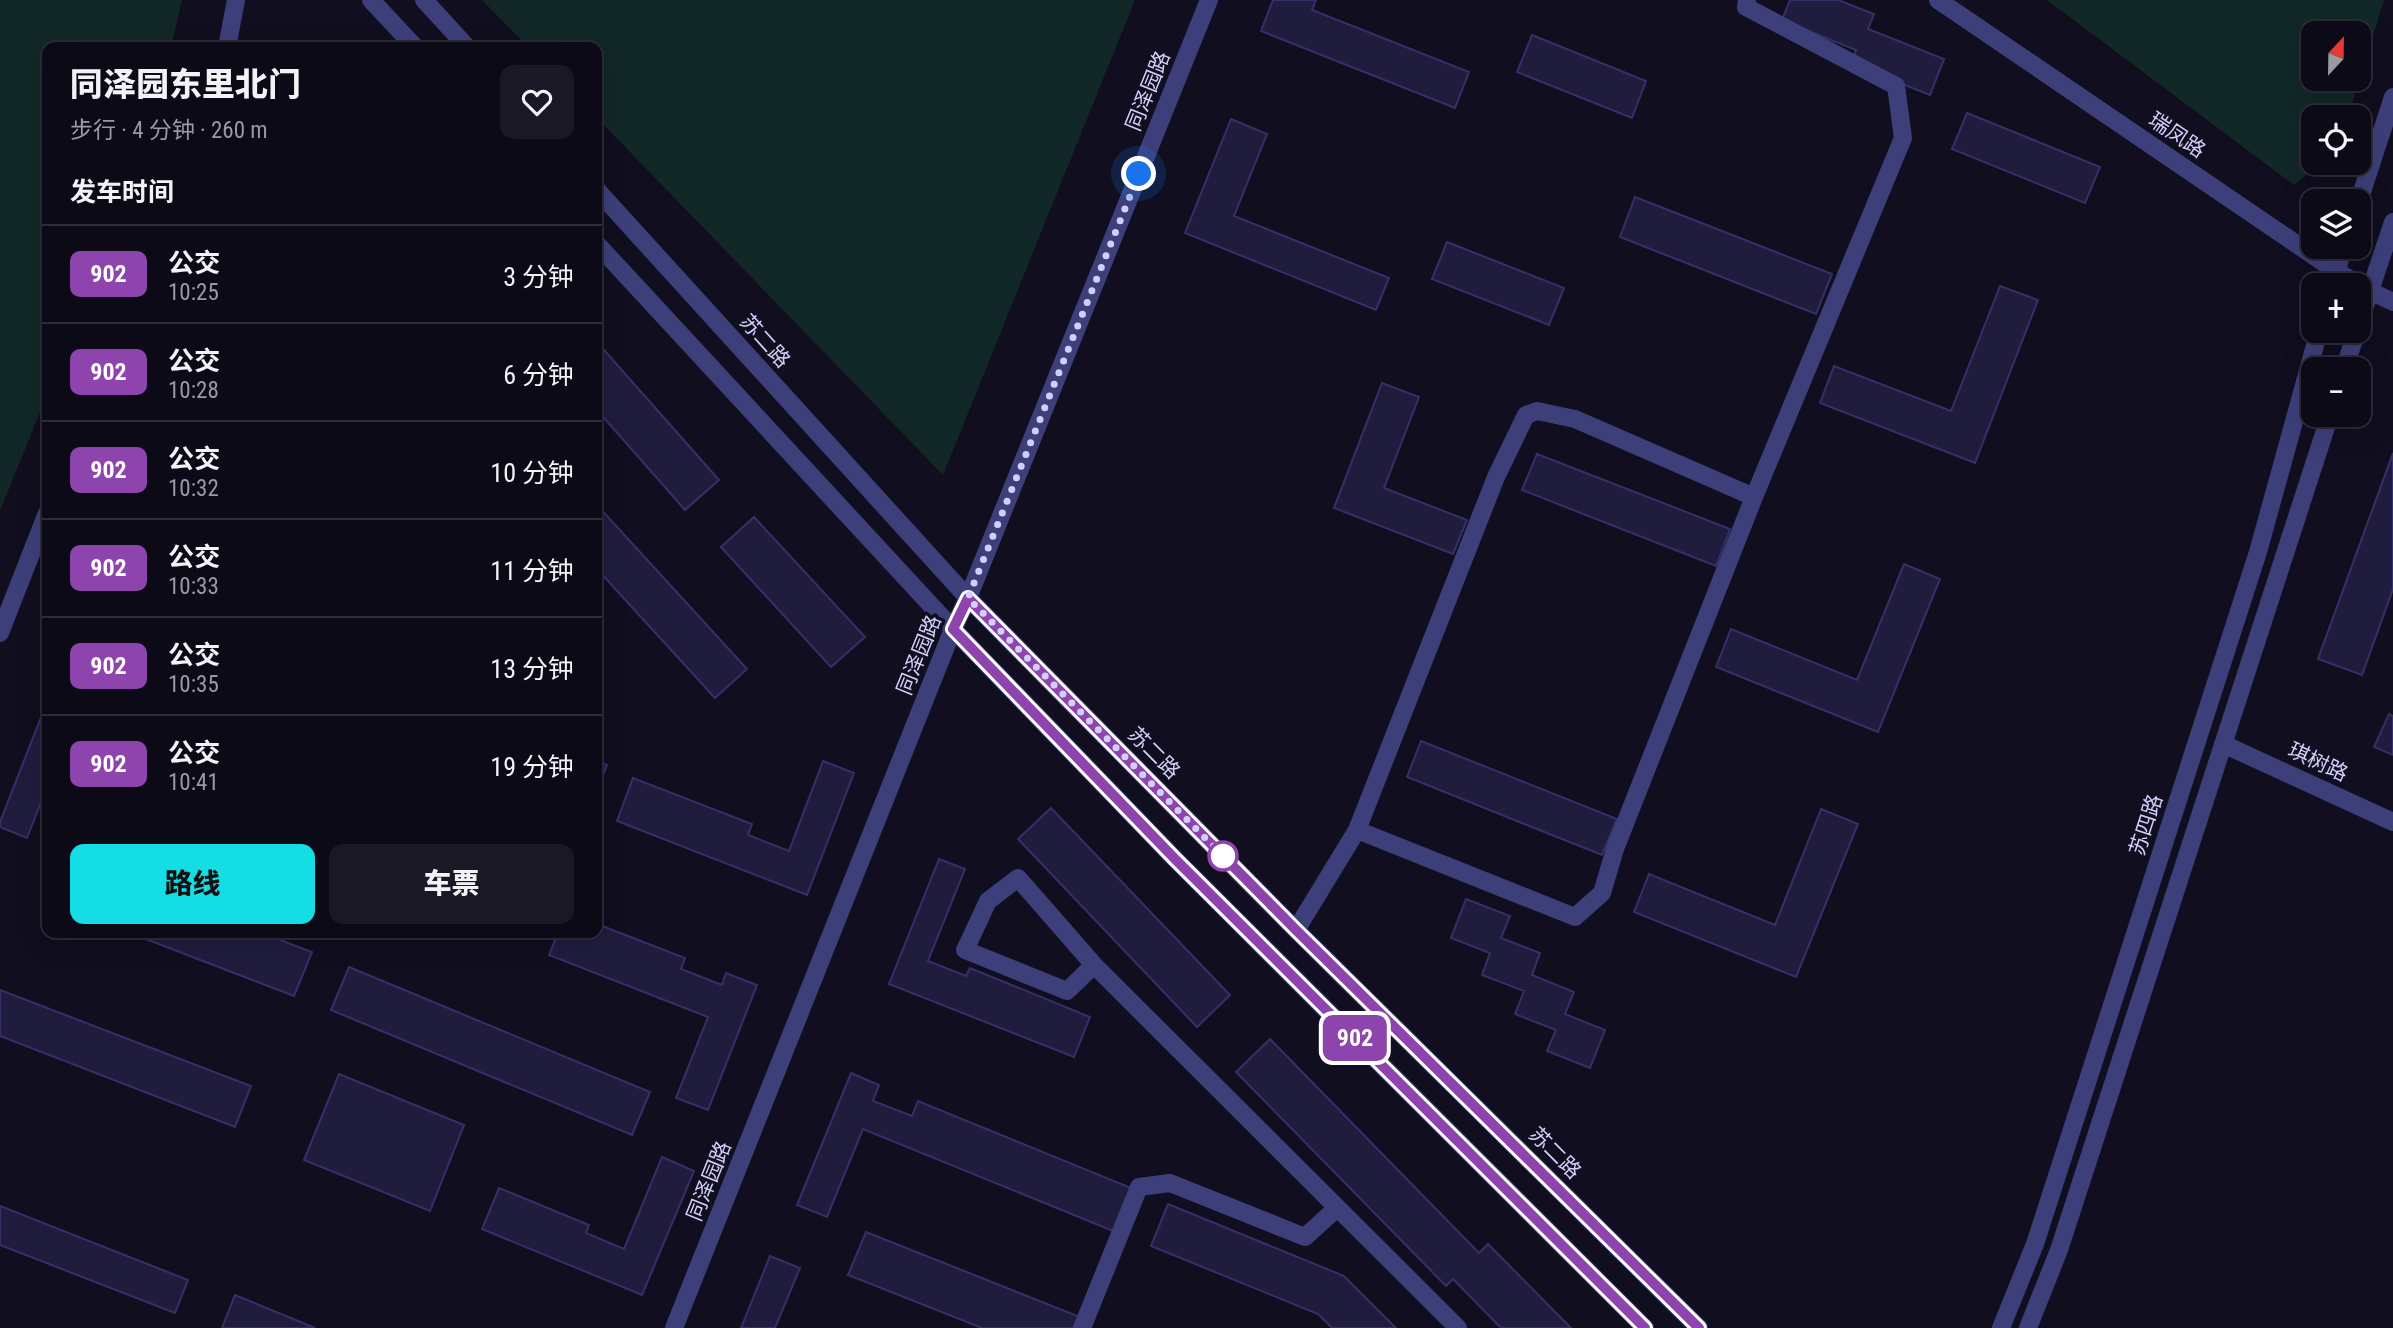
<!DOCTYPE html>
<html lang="zh">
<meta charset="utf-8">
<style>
:root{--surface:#0c0a17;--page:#1a1824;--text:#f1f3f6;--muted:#9a9aa1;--line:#2c2b36;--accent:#14dee3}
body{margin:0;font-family:"Roboto Condensed","Noto Sans SC",sans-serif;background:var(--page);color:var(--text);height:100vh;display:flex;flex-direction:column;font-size:26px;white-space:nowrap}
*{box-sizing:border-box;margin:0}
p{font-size:23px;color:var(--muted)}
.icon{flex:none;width:38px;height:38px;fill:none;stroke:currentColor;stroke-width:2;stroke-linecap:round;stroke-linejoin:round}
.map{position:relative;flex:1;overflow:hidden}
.side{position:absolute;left:42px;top:42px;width:560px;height:896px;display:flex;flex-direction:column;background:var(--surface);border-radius:14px;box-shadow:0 7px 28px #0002,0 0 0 2px var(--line)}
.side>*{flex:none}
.badge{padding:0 14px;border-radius:10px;font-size:24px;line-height:46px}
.needle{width:46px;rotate:22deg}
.fabs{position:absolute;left:2301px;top:21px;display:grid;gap:14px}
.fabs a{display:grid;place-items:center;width:70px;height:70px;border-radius:14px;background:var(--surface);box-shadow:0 7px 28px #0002,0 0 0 2px var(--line);font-size:35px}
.you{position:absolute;width:35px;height:35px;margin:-18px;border:5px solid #fff;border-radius:50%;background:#1a73e8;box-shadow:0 0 0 10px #1a73e833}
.map>.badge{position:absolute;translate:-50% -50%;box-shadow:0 0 0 4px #fff}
h2{padding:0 28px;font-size:26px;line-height:63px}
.round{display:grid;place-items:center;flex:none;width:74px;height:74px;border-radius:14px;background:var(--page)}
.headline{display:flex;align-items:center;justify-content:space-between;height:119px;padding:0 28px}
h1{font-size:33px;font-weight:800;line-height:52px}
.primary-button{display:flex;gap:14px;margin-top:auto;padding:14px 28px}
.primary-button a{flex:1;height:80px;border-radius:14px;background:var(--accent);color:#111;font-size:28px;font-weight:800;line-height:80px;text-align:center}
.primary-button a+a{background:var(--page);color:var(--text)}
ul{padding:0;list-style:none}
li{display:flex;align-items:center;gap:21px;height:98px;padding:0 28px;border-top:2px solid var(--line)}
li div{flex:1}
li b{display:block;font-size:26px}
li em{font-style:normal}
li .badge{min-width:77px;font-weight:700;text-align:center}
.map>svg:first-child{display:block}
.green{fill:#122826;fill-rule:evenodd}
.building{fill:#201c3e;stroke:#373068;stroke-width:2}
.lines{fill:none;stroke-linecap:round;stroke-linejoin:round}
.minor{stroke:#3d3f7a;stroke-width:18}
.tertiary{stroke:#3d3f7a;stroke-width:18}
.line-casing{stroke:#fff;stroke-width:16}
.line{stroke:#8e44ad;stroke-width:10}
.walk{stroke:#d2d0fb;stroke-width:7;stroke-dasharray:0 12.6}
.stop-dot{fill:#fff;stroke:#8e44ad;stroke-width:3.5}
.labels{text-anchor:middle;stroke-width:7;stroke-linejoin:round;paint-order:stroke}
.street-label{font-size:21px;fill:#d2d0fb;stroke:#100e1f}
</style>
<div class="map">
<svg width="2393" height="1328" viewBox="0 0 2393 1328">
<rect width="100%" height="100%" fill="#100e1f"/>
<path class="green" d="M0 0H182L171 47H47V395L0 511Z
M482 0H1135L943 475 597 118V47H528Z
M2047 0H2384L2348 117H2314V163H2321L2294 185ZM2314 33H2359V79H2314Z"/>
<path class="building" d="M1273 0H1316L1312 10 1469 72 1455 108 1261 31Z
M1790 0H1838L1874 14 1868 29 1944 59 1930 95 1851 64 1856 50 1782 20Z
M1532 35 1646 81 1632 118 1517 72Z
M1967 113 2100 167 2085 203 1952 149Z
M1231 119 1267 134 1234 216 1389 278 1376 310 1185 233Z
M1635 197 1832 274 1816 314 1620 237Z
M1447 242 1564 288 1549 325 1432 279Z
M2000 286 2038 300 1975 463 1820 403 1834 366 1951 411Z
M597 342 719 480 685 510 597 410Z
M1382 383 1419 397 1384 488 1467 520 1453 554 1334 508Z
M2393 453V589L2362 675 2318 659Z
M1537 454 1730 529 1716 566 1522 490Z
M597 505 747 669 715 698 597 569Z
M754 517 865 637 831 667 721 547Z
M1904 564 1940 579 1878 732 1716 667 1731 629 1857 680Z
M47 702V787L27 838 0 827V822Z
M2389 714 2393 716V755L2374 747Z
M1421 741 1617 819 1602 855 1407 777Z
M597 761 607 765 597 790Z
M823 761 854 773 807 895 617 821 633 778 752 824 748 835 789 851Z
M1051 808 1230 995 1197 1027 1018 839Z
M1821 809 1858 824 1796 977 1634 912 1649 874 1775 925Z
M939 859 965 869 928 961 966 976 970 968 1090 1017 1074 1057 889 984Z
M1466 899 1510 916 1501 938 1540 953 1532 975 1574 992 1565 1014 1605 1030 1590 1068 1547 1051 1556 1030 1515 1014 1524 991 1482 975 1490 953 1451 938Z
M597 924 685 958 681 969 722 985 726 973 757 985 708 1110 676 1098 708 1017 549 955 558 933H597Z
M130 933H262L312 952 294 996Z
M349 967 650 1092 632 1135 331 1010Z
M0 990 251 1086 235 1127 0 1036Z
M1270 1039 1479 1253 1488 1244 1571 1328H1501L1453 1279 1446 1286 1236 1072Z
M851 1073 879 1085 873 1101 912 1116 918 1101 1131 1188 1113 1231 863 1129 827 1217 797 1205Z
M339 1074 464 1125 430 1211 304 1160Z
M662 1157 694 1171 642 1295 482 1229 499 1188 589 1225 586 1233 624 1249Z
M1168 1204 1344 1276 1396 1328H1332L1318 1314 1151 1246Z
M0 1206 188 1280 175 1313 0 1245Z
M866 1232 1080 1317 1076 1328H982L848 1275Z
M770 1256 800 1268 775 1328H741Z
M235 1295 315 1328H222Z"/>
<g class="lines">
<path class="minor" d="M1357 830 1575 917 1602 893 1615 849 1754 497 1903 138 1896 86 1746 7 1747 0
M1296 930 1357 830 1496 477 1526 415 1537 411 1575 419 1754 497
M1094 965 1067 991 965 950 988 901 1018 878 1094 965 1458 1328
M1082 1328 1139 1187 1170 1183 1305 1237 1337 1208"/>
<path class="tertiary" d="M371 0 415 47
M424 0 467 47
M1938 0 2336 271 2370 291 2393 302
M227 47 236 0
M597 190 968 598 1296 930 1699 1328
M2359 201 2393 97
M597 244 953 629 1175 859 1645 1328
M2332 285 2344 247
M2359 324 2393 222
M2344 369 2357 331
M0 633 47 513
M2223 744 2393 822
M674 1328 953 629 968 598 1209 0
M2001 1328 2035 1244 2258 552 2319 331
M2028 1328 2059 1250 2330 415"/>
</g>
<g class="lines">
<defs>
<path id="line" d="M1645 1328 1175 859 953 629 968 598 1296 930 1699 1328"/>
</defs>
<use href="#line" class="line-casing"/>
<use href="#line" class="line"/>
<path class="walk" d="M1139 174 968 598 1223 856"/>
</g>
<circle class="stop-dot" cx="1223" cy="856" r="14"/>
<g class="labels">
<g class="street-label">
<text transform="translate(1148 91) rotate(-68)" y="7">同泽园路</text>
<text transform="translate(2177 135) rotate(34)" y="7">瑞凤路</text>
<text transform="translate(765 341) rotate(48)" y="7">苏二路</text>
<text transform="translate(919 655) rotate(-68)" y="7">同泽园路</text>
<text transform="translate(1154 753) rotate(45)" y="7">苏二路</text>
<text transform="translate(2318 762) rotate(25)" y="7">琪树路</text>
<text transform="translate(2146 825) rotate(-72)" y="7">苏四路</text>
<text transform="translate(1555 1153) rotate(45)" y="7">苏二路</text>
<text transform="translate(709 1181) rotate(-68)" y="7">同泽园路</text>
</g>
</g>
</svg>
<div class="fabs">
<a><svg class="needle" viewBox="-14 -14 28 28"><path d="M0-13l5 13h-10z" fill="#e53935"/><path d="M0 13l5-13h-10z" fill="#9a9aa1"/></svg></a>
<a><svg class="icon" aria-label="locate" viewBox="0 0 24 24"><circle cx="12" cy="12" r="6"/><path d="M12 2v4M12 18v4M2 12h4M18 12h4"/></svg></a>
<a><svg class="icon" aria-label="layers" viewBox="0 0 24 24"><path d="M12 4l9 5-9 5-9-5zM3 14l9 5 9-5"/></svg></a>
<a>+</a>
<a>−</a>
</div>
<div class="you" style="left:1139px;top:174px"></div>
<b class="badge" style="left:1355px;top:1038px;background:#8e44ad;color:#fff">902</b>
<section class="side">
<div class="headline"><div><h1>同泽园东里北门</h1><p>步行 · 4 分钟 · 260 m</p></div><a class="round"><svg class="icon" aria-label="heart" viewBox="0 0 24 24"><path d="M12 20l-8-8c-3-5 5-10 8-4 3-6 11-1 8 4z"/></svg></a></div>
<h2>发车时间</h2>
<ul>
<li><span class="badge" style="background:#8e44ad;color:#fff">902</span><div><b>公交</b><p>10:25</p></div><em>3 分钟</em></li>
<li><span class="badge" style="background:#8e44ad;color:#fff">902</span><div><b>公交</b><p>10:28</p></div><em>6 分钟</em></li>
<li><span class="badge" style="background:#8e44ad;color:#fff">902</span><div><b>公交</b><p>10:32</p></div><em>10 分钟</em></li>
<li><span class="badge" style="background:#8e44ad;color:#fff">902</span><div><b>公交</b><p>10:33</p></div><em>11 分钟</em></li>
<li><span class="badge" style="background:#8e44ad;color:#fff">902</span><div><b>公交</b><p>10:35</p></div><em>13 分钟</em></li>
<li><span class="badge" style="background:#8e44ad;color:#fff">902</span><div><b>公交</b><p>10:41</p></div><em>19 分钟</em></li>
</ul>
<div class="primary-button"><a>路线</a><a>车票</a></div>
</section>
</div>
